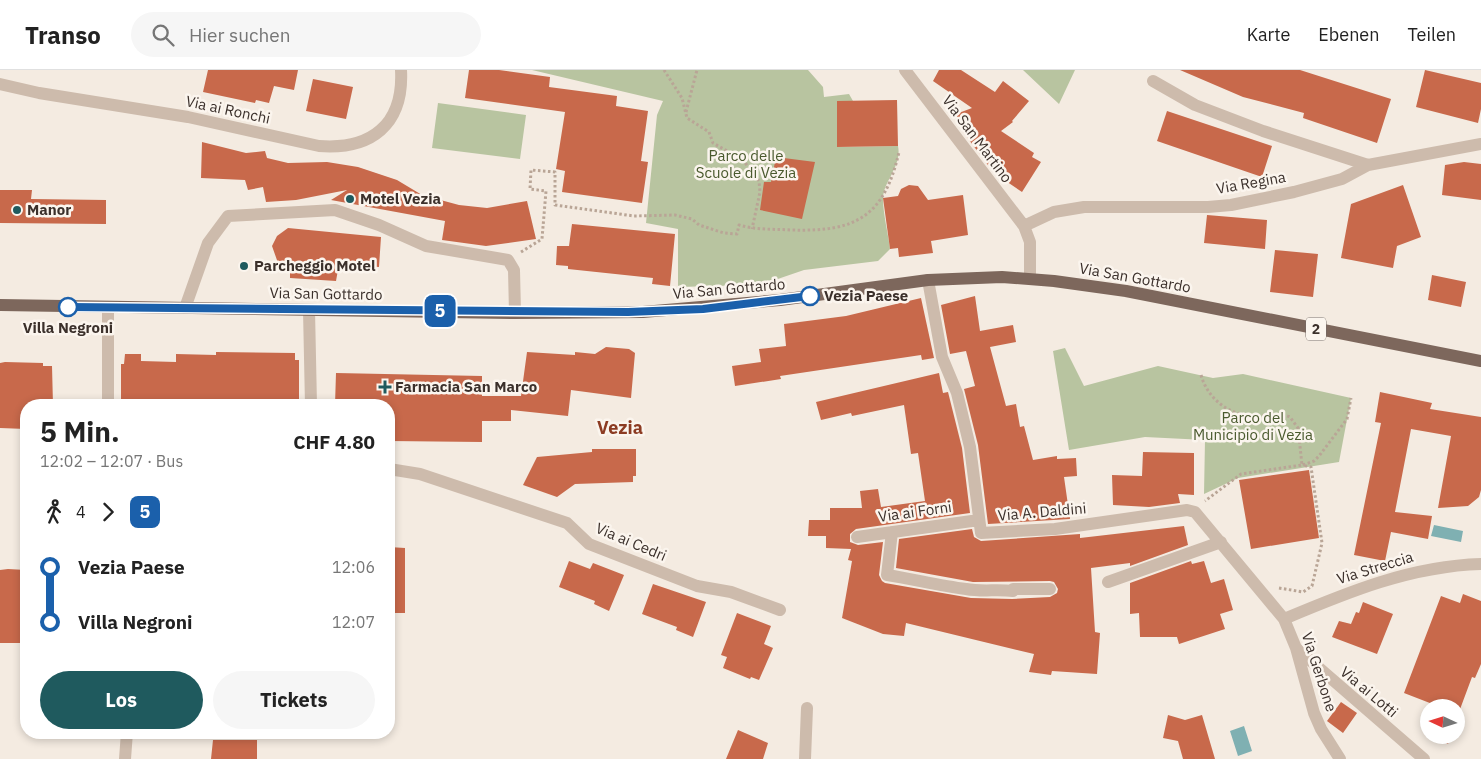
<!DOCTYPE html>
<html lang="de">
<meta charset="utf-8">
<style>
:root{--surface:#fff;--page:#f6f6f6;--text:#222;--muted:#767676;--line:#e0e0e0;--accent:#1f5a5e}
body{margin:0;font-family:"IBM Plex Sans",sans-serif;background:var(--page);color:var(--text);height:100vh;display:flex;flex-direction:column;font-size:19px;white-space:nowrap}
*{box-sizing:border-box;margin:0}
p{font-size:16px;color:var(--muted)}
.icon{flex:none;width:28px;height:28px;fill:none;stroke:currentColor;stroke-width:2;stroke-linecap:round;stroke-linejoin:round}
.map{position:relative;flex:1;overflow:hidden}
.side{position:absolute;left:20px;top:329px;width:375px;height:340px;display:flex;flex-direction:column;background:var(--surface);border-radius:20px;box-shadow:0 2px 8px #0003}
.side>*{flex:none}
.badge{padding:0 10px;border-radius:8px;font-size:18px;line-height:32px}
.needle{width:32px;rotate:274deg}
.tools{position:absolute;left:1420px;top:629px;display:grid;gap:10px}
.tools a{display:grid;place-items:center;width:45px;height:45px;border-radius:50%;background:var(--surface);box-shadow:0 2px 8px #0003;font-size:25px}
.map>.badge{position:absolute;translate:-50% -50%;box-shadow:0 0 0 2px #fff}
.legs{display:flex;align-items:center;gap:8px;height:55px;padding:0 20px;font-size:16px}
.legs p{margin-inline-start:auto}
.overview{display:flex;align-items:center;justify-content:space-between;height:85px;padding:0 20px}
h1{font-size:28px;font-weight:800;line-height:38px}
.action{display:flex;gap:10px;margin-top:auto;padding:10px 20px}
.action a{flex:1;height:58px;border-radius:30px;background:var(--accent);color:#fff;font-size:20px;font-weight:800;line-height:58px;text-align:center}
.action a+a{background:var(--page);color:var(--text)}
ul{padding:0 20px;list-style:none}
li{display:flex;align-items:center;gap:18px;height:55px;font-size:19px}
li i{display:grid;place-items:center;width:8px;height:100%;margin:0 6px;background:currentColor}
li i::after{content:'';width:12px;height:12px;margin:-6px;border:4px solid;border-radius:50%;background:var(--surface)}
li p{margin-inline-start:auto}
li:first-child i{background:linear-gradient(#0000 50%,currentColor 0)}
li:last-child i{background:linear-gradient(currentColor 50%,#0000 0)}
header{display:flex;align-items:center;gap:30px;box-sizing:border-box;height:70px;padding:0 25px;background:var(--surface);border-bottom:1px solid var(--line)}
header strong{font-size:24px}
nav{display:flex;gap:28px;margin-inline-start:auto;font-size:18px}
.search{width:350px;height:45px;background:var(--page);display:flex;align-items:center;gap:12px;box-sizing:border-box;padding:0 18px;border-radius:28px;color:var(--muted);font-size:19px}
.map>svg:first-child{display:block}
.green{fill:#b8c4a0}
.water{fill:#7fb0b2}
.building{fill:#c8694b}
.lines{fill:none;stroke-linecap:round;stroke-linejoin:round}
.path{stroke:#b9a596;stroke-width:3;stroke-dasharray:2.5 2.5;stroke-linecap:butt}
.minor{stroke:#cdbbac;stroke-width:12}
.major{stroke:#7d675c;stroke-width:12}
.line-1-casing{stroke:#fff;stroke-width:11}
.line-1{stroke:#1b60ab;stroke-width:8}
.poi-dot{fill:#1f5a5e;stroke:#fbf5ee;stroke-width:2}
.stop-1-dot{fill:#fff;stroke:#1b60ab;stroke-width:2.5}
.labels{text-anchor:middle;stroke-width:5;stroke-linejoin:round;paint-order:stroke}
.shield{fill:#fbf5ee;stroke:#756b66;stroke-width:1}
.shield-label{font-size:14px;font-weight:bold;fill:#3b302b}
.street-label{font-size:15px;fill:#3b302b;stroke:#fbf5ee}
.park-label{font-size:15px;fill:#4a5a2e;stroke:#fbf5ee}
.poi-label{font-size:15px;font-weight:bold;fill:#3b302b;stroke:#fbf5ee;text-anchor:start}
.stop-label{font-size:15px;font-weight:bold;fill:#3b302b;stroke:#fbf5ee;text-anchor:start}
.quarter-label{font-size:18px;font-weight:bold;fill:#8c3b22;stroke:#fbf5ee}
</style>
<header>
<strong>Transo</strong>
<div class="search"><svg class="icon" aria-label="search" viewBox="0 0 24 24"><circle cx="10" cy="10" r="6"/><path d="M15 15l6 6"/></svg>Hier suchen</div>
<nav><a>Karte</a><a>Ebenen</a><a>Teilen</a></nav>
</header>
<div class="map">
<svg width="1481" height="689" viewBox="0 0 1481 689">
<rect width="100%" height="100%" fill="#f4ebe1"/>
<path class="green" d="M532 0H808L823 17 824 27 849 24 853 31H837V77L898 76C902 96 884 110 883 128 883 144 888 163 890 179L878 191 804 200 769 212 750 215 678 217V159L646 153 657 45 663 31Z
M1023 0H1075L1059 34Z
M438 33 526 45 520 89 432 78Z
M1065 278 1084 316 1158 296 1213 308 1243 304 1351 328 1339 392 1238 408 1204 424 1205 370 1145 367 1069 380 1053 281Z"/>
<path class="water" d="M1434 455 1463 461 1461 472 1431 466Z
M1244 656 1252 681 1238 686 1230 661Z"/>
<path class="building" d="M208 0H298L294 20 274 16 269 33 256 30 255 33 203 22Z
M469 0H499L550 7 549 17 617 26 616 36 648 41 641 91 648 92 642 133 562 122 565 101 556 99 565 42 465 28Z
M939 0H961L995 22 1003 11 1029 31 1012 51 1013 52 1001 61 1034 83 1032 87 1041 92 1022 122 994 103 963 62 956 44 972 38 933 11Z
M1180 0H1300L1391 29 1377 73 1303 48 1304 43 1243 27Z
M1425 0 1481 13V39L1478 53 1416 37Z
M313 9 353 17 346 49 306 41Z
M897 30 898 76 837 77V31Z
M1167 41 1272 76 1262 107 1157 71Z
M202 72 246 83 265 81 267 88 288 93 327 92 358 97 397 110 422 125 459 135 487 138 527 131 536 169 486 176 442 170 445 151 331 130 347 120 296 130 266 132 263 117 248 120 245 110 201 108Z
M776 87 815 92 802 149 760 140 764 112H771Z
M1464 92 1481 94V130L1442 125 1445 95Z
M909 115 918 116 928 130 963 125 968 165 931 171 933 183 899 187 898 178 890 179 883 128 898 126 901 119Z
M1403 115 1421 167 1397 176 1393 198 1341 188 1351 134Z
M0 120H32L31 129 106 130V154L0 153Z
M1207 145 1267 150 1265 179 1204 173Z
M572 154 675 164 670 216 652 214 653 208 568 199V196L556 195 557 176H569Z
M288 158 381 167 379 197 339 194 336 211 290 208V203L278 193 272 176 277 166Z
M1275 180 1318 184 1313 227 1270 222Z
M1432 205 1466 212 1461 237 1428 230Z
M975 226 980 261 1013 255 1016 272 990 277 1006 336 1016 334 1020 357 1024 356 1033 390 1057 386V389L1076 388 1077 406 1064 407 1070 449 988 454 978 375 964 319 975 316 966 281 950 284 941 235Z
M921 228 934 288 922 290 921 285 780 306 781 309 735 316 732 296 761 292 759 279 786 276 784 254 846 246Z
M606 277 629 279 635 283 631 328 571 320 568 346 511 340V351H482V372L389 371V335H335L336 303 482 306V326H521L527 282 575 285V282L595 284Z
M216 282 295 283V290H299V334L121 335V294H124L125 284H141V291L176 292V284L216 285Z
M5 292 43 293V296H52L53 335H26V359L0 358V293Z
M939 303 943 323 948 322 962 378 970 443 856 459 850 464V472L858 475 883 472 879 505 882 511 885 513 971 528 1012 529 1050 527 1057 523 1058 519 1054 512 1050 511 973 512 896 498 899 469 972 459 974 467 981 471 1080 464V468L1184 456 1188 475 1130 496V493L1091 498 1095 562 1100 563 1097 604 1052 601 1051 605 1029 602 1034 584 906 553 904 566 883 564 842 548 852 491 848 490 851 479 826 478V466H808L809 450H830V438H862L860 421 878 419 881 437 925 431 918 383 911 384 904 335 852 346 851 343 821 350 816 332Z
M1380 322 1432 333 1430 339 1481 347V420L1479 427 1468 436 1438 438 1451 366 1411 359 1395 442 1432 446 1428 469 1391 462 1385 491 1354 485 1381 353 1375 352Z
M592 379H636V406H633V412L575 414 557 427 523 415 537 387 592 382Z
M1143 382 1194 383V425L1178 424 1180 433 1149 437 1113 435 1112 405 1142 406Z
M1309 400 1319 468 1251 479 1239 410Z
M389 477 405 478V543H389Z
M569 491 590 499 593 493 624 505 609 541 594 534 595 531 559 517Z
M1191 491 1192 494 1204 491 1211 513 1224 509 1233 540 1220 544 1225 559 1179 574 1177 567H1140L1139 543 1130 544V513Z
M8 499 26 500V573H0V500Z
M653 514 706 532 693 567 676 560 677 557 642 544Z
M1463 524 1481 531V594L1475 608 1472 607 1456 650V638H1434L1435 635 1404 623 1441 526 1460 533Z
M1363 532 1393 544 1377 584 1332 567 1339 551 1351 554 1356 542 1359 543Z
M737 543 771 556 764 574 773 578 759 610 751 607 750 609 723 598 727 587 721 585Z
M1341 632 1357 643 1343 663 1327 651Z
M1168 645 1185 650 1202 645 1215 689H1183L1178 671 1163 668Z
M1429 654V665H1451L1448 674 1425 665Z
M738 660 768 673 763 689H726Z
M213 670H257V689H211Z"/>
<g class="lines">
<path class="path" d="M664 0 682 28 687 48 709 62 713 73 743 90 759 111 760 122 752 159
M686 42 697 0
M521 182 542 169 546 121 530 119 531 100 555 102V135L634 146 675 145 692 149 699 155 724 163 737 164 739 155C756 160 774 159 792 160 856 162 884 147 899 82
M1201 305C1208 330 1231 347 1258 346 1268 346 1280 342 1290 347L1298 358 1302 395 1241 404 1205 431
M1303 395 1314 391 1319 386 1347 349 1351 328
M1279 518 1303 522 1312 516 1322 473 1311 397 1302 395"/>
<path class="minor" d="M905 0 1024 156 1030 172V208
M1153 11 1195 35 1263 61 1368 95
M0 14 39 23 188 47 319 76C371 80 404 55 401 0
M1024 156 1054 142 1084 137H1208L1231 135 1294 122 1342 109 1368 95 1481 74
M928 210 942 287 957 323 970 377 981 463 1055 459 1187 440 1195 442 1284 549 1296 578 1314 643 1321 659 1340 689
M108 238V335
M185 238 208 173 228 146 335 140 379 155 426 176 508 190 514 200 515 243
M309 240 311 335
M389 399 420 404 567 453 589 474 697 516 731 522 780 540
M892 462 887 505C913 509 940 516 966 519 982 522 997 519 1013 521V519H1050
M857 467 979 450
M1108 512 1221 472
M1284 549C1348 522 1411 496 1481 494
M1296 578 1424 689
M125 689 127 662
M805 689 807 638"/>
<path class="major" d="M0 235 515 243 643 242 780 230 928 210 1002 207 1054 211 1126 221 1481 291"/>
</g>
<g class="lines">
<defs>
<path id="line-1" d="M68 237 628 242 703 239 810 226"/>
</defs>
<use href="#line-1" class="line-1-casing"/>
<use href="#line-1" class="line-1"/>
</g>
<g class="poi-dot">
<circle cx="350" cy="129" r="5"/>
<circle cx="17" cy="140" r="5"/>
<circle cx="244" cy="196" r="5"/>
<path d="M382.5 309.5h5v5h5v5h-5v5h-5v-5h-5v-5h5z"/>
</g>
<g class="stop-1-dot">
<circle cx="810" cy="226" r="9"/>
<circle cx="68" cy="237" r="9"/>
</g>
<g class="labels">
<rect class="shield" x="1306" y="247.5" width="20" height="23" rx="4"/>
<g class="shield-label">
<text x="1316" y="264">2</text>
</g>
<g class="street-label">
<text transform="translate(228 40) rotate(12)" y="5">Via ai Ronchi</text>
<text transform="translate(977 69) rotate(53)" y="5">Via San Martino</text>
<text transform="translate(1251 113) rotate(-10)" y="5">Via Regina</text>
<text transform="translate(1135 208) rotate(10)" y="5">Via San Gottardo</text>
<text transform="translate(729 219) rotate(-5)" y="5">Via San Gottardo</text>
<text transform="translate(326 224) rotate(1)" y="5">Via San Gottardo</text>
<text transform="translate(915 442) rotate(-8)" y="5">Via ai Forni</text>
<text transform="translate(1042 442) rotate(-5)" y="5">Via A. Daldini</text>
<text transform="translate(631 472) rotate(23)" y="5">Via ai Cedri</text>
<text transform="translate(1375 498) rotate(-17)" y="5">Via Streccia</text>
<text transform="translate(1319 602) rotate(72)" y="5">Via Gerbone</text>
<text transform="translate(1369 622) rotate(40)" y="5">Via ai Lotti</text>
</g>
<g class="park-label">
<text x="746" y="91">Parco delle<tspan x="746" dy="17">Scuole di Vezia</tspan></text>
<text x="1253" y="353">Parco del<tspan x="1253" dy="17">Municipio di Vezia</tspan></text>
</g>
<g class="poi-label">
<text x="360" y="134">Motel Vezia</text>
<text x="27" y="145">Manor</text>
<text x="254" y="201">Parcheggio Motel</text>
<text x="395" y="322">Farmacia San Marco</text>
</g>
<g class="stop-label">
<text x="824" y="231">Vezia Paese</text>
<text x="68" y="263" text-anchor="middle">Villa Negroni</text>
</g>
<g class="quarter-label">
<text x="620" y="364">Vezia</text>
</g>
</g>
</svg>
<div class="tools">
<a><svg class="needle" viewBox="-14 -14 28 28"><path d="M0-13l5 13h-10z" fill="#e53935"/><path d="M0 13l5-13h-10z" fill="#767676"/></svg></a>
</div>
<b class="badge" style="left:440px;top:241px;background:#1b60ab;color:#fff">5</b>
<section class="side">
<div class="overview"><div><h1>5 Min.</h1><p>12:02 – 12:07 · Bus</p></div><b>CHF 4.80</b></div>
<div class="legs"><svg class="icon" aria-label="walk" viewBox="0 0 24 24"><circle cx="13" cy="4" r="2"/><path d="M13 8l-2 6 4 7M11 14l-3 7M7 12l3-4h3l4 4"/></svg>4<svg class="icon" aria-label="forward" viewBox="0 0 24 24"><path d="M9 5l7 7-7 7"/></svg><b class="badge" style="background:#1b60ab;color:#fff">5</b></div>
<ul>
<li><i style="color:#1b60ab"></i><b>Vezia Paese</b><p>12:06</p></li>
<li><i style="color:#1b60ab"></i><b>Villa Negroni</b><p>12:07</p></li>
</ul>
<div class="action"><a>Los</a><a>Tickets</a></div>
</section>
</div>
